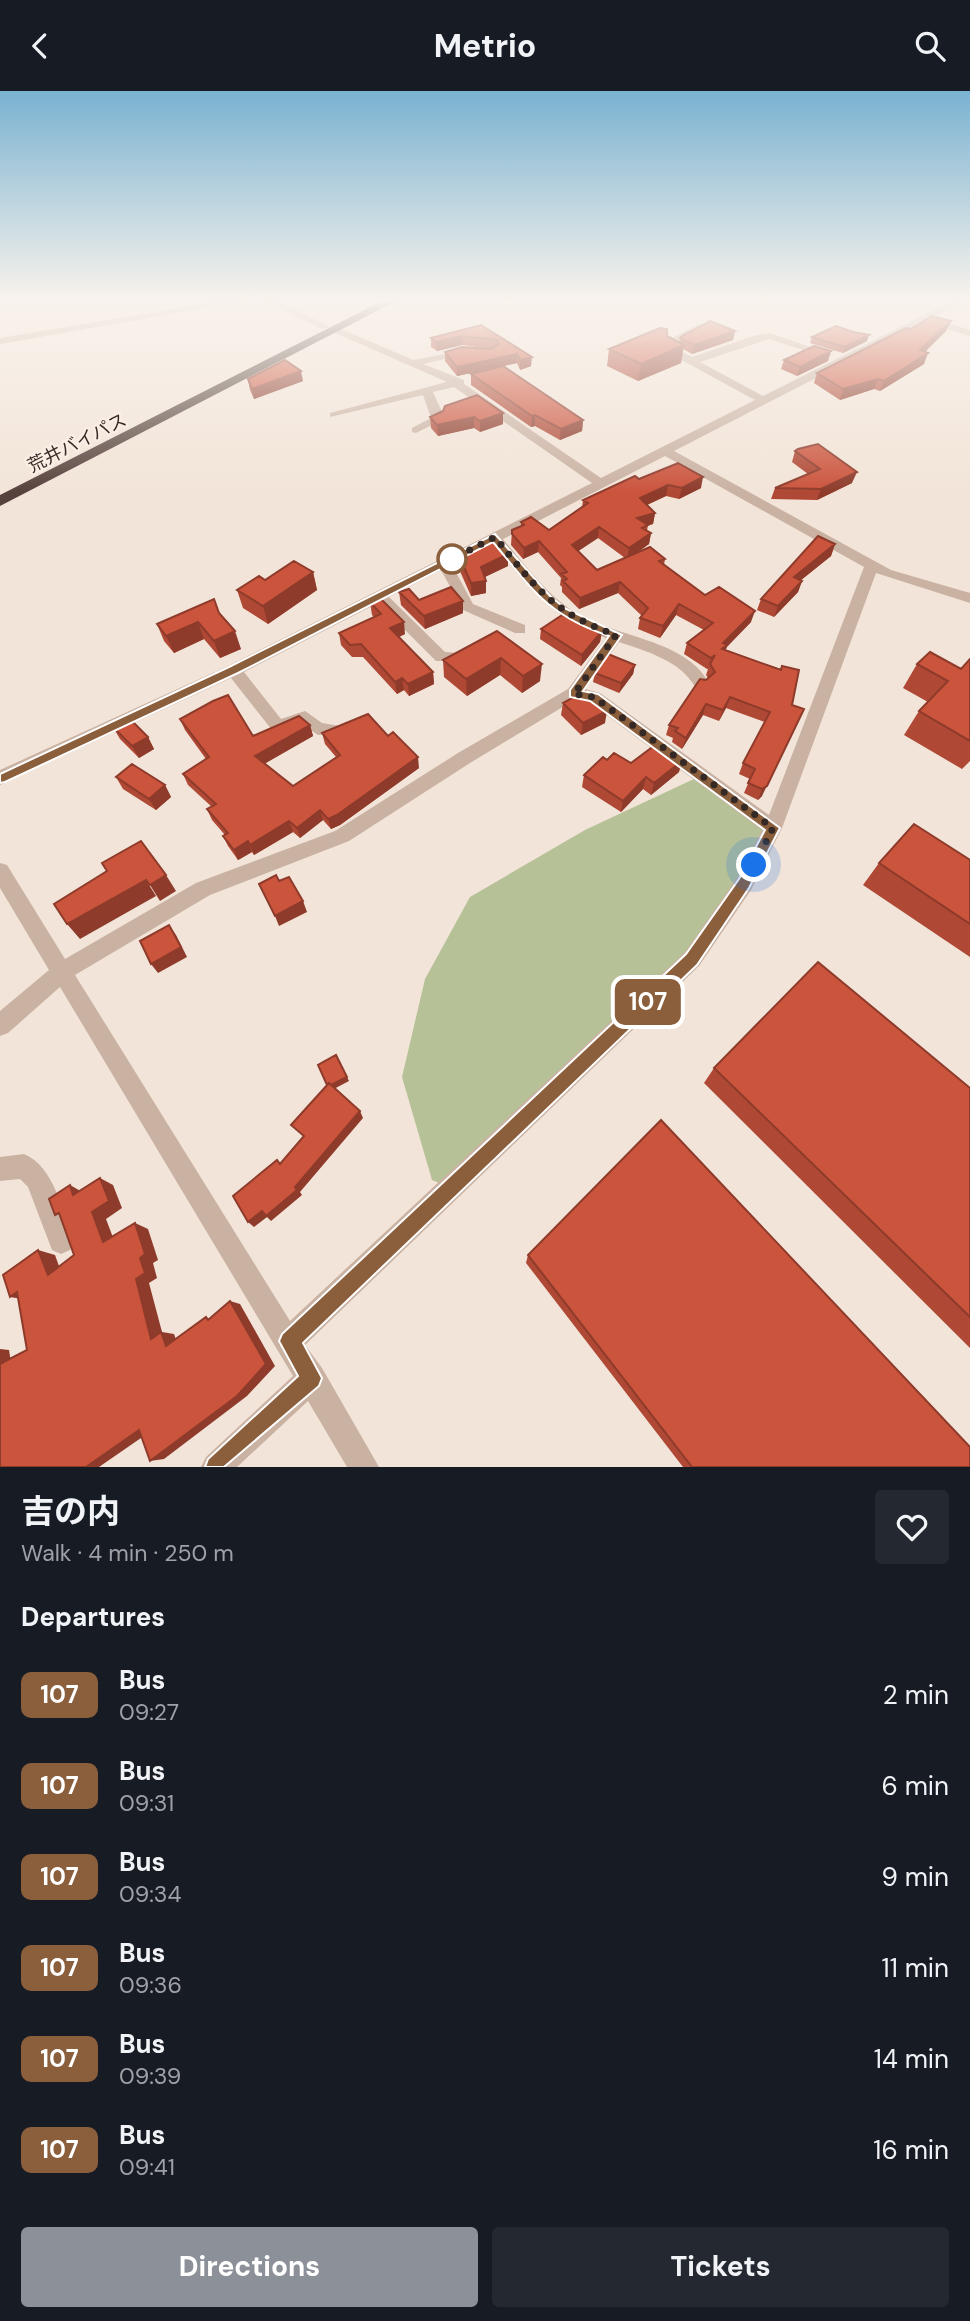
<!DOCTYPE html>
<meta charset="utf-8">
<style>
:root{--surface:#171b24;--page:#242831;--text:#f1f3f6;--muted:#9ea1a6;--accent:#8c9099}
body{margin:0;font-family:"DM Sans","Noto Sans JP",sans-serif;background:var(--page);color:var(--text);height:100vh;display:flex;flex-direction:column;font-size:26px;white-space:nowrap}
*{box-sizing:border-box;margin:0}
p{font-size:23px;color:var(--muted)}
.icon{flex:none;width:38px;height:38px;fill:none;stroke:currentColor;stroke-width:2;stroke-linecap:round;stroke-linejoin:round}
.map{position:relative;height:1376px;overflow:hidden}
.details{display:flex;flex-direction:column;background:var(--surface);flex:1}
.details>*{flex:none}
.badge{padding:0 14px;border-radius:10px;font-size:24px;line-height:46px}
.you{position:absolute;width:35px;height:35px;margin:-18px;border:5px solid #fff;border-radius:50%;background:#1a73e8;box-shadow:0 0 0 10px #1a73e833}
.map>.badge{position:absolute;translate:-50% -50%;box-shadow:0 0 0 4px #fff}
h2{padding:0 21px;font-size:26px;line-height:63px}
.round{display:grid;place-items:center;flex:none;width:74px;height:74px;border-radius:7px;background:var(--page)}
.headline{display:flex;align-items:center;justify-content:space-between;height:119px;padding:0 21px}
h1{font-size:33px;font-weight:700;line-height:52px}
.cta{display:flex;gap:14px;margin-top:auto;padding:14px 21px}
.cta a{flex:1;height:80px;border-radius:7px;background:var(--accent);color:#fff;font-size:28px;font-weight:700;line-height:80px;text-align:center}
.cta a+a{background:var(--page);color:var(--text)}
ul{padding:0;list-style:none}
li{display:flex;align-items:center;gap:21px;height:91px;padding:0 21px}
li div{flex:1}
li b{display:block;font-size:26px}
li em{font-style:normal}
li .badge{min-width:77px;font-weight:700;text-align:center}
header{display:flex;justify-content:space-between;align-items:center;height:91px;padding:0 21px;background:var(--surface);font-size:32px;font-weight:700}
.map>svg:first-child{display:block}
.green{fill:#b7c197}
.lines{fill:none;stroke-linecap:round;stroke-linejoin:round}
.minor{fill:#cab2a3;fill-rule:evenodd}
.highway{fill:#56423c;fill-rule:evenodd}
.wall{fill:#af4834;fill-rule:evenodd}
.shaded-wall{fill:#8e3b2b}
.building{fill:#cb543d;stroke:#8e3b2b;stroke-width:2}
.line{fill:#8b5e3c;stroke:#fff;stroke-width:2}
.walk{stroke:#352926;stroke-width:7;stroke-dasharray:0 12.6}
.stop-dot{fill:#fff;stroke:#8b5e3c;stroke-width:3.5}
.labels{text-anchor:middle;stroke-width:5;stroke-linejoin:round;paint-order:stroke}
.far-street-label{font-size:18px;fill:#352926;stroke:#faeee4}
</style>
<header><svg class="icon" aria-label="back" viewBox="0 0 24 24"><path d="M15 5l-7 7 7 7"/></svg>Metrio<svg class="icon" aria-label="search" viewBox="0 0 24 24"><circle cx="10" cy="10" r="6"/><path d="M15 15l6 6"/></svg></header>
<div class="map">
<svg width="970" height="1376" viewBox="0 0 970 1376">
<rect width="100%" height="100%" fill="#f2e4d8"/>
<path class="green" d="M696 687 766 737 737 794 683 869 439 1092 432 1089 402 986 425 888 470 806 585 739Z"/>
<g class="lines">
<path class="minor" d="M227 209H250L0 253V247Z
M263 209H276L330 236 322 238Z
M954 209H966L932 227 970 239V245L925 231 674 360 891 479 970 502V512L876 482 782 737 751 799 699 875 305 1254 322 1277 379 1376H347L308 1310 237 1376H201L206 1366 293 1285 60 896 8 942 0 945V920L49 879 0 797V772L7 774 65 868 196 792 335 740 458 662 568 598 606 547C555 529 526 494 493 453L452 474 473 513 525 534V542H515L463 519 441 479 389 506 445 561 461 562 464 566 461 570H436L378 512 244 581 281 628 305 620 322 632 340 635 342 639 340 643 318 644 302 633 278 641 272 639 231 587 0 694V679L228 575 592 392 454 296 433 301 443 323 442 329 416 342 412 341V337L431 327 423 304 330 326V322L447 291 333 241V237H339L413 269 471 258V262L423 273 464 289V293L601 387 755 309 665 260 670 248 699 233 707 235 678 252 675 257 692 266 753 245 770 242 833 264 824 266 769 248 700 271 763 305ZM665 365 864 476 769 724 600 602 585 598 619 551C646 560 681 570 695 596L701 598 709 592C686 548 613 546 574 521 545 502 525 474 503 448ZM576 608 589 611 762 739 737 787 685 861 290 1230 75 884 210 804 349 750 470 672Z
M24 1063C54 1075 63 1122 74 1150L70 1159 61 1163 52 1159 28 1096 20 1088 0 1090V1066Z"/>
<path class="highway" d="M384 209H398L0 415V404Z"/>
</g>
<path class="wall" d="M951 230 946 240 925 261 924 273 880 300 874 298 840 309 814 292 817 282 911 238Z
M481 234 531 275 520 279 517 272 504 275 583 329 582 340 560 349 535 335 531 336 471 294V283L490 278 457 285 445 270V261L491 258 462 254 437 260 431 256V247Z
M735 240 733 249 692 263 683 258 681 272 638 290 607 275 609 258 667 245 679 252 680 247Z
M812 246 867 250 843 262 810 252Z
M784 269 828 270 797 285 781 278Z
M248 288 303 290 254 308 250 299Z
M503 322V333L480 341 474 337 438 345 431 337 430 326Z
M795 360 852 392 817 409 771 408 775 397 808 383 792 371Z
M639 388 701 397 679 408 666 405 647 414 655 422 653 433 648 434 647 440 651 442 649 453 636 462 665 468 664 474 705 504 751 531 727 555 725 559 780 578 782 575 762 705 758 709 744 702 750 688 739 683 743 672 765 631 726 617 719 630 703 624 682 658 672 651 673 647 666 644 669 634 708 587 706 584 708 578H707L684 563 687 552 704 539 676 524 660 547 638 538 640 527 642 525 618 502 579 518 562 501V496L560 494 561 487 538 461 523 468 511 454 512 439 521 435V431L549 439 582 417 583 409ZM598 447 625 467 597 479 578 460Z
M835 453 831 465 801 489 802 490 798 501 774 526 757 519 761 508Z
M508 463V475L484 486 486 502 471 505 459 478V465Z
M313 481 317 499 268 533 243 517 237 499 265 489Z
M399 501 419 509 463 510V522L425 538 401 514Z
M370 511 405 543 399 546 433 581 434 593 409 605 404 599 397 603 363 566H352L341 554 339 542 374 526 372 524Z
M219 522 241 558 220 567 204 548 174 562 164 550 157 533Z
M541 538 602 540 600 551 581 575 540 548Z
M497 540 540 590 522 602 500 584 467 605 444 586 443 569Z
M970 568V670L962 678 904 644 919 620 928 611 903 597 917 573 961 578Z
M635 574 633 583 619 602 593 591 595 582Z
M563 612 605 632 581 644 561 624Z
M180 628 253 645 310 634 313 645 265 672 293 695 336 666 325 653 322 642 388 645 419 677 340 734 331 738 323 729 300 747 293 741 254 764 252 761 238 769 228 755 223 745 225 744 212 729 207 718 212 716 188 694 183 683 206 668 185 639Z
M113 636 148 646 154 658 139 667 120 648Z
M607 669 631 672 679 681 651 704 643 698 621 721 582 696 584 684Z
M116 686 165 694 171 706 156 719 123 698Z
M970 769V866L863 794 879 772Z
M714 977 970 997V1257L704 992Z
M528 1164 970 1376H683L526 1172Z"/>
<path class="shaded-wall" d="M951 230 946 240 916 269 920 259Z
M735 240 733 249 692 263 694 254Z
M869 244 867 250 843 262 845 256Z
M462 245V254L437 260 436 251Z
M684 254 681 272 638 290 641 273Z
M831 260 828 270 797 285 800 276Z
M928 262 924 273 880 300 884 290Z
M517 263V272L457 285V276Z
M532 266 531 275 520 279V269Z
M301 280 303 290 254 308 252 298Z
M878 288 874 298 840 309 843 298Z
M503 322V333L480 341V330Z
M535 324V335L531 336 532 325Z
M474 326V337L438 345 437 334Z
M583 329 582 340 560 349 561 338Z
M857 381 852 392 817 409 821 398Z
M703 386 701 397 679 408 682 397Z
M668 394 666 405 638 418 640 407Z
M655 422 653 433 636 438 637 427Z
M599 436 598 447 571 465 572 454Z
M651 442 649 453 627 469 629 457Z
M539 450 538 461 523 468 524 457Z
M835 453 831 465 790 498 794 486Z
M508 463V475L481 488V476Z
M313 481 317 499 268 533 263 515Z
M486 490V502L471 505V492Z
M802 490 798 501 774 526 778 515Z
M620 491 618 502 579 518 580 507Z
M463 510V522L425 538 424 525Z
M679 513 676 524 660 547 663 535Z
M755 520 751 531 727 556 723 565 718 569 723 552Z
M198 531 204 548 174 562 166 545Z
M404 531 405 543 392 549 390 537Z
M235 540 241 558 220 567 214 550Z
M602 540 600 551 581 575 582 564Z
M501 567 500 584 467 605 466 588Z
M542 573 540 590 522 602 523 585Z
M635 574 633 583 619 602 621 592Z
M433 581 434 593 409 605 408 593Z
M402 587 404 599 397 603 395 591Z
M730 606 726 617 719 630 723 619Z
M706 613 703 624 682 658 686 647Z
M804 618 762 705 758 709 762 698Z
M607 620 605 632 581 644 583 632Z
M310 634 313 645 259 676 255 665Z
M148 646 154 658 139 667 132 655Z
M418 666 419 677 340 734 331 738 328 728Z
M683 669 679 681 651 704 654 692Z
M646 686 643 698 621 721 623 710Z
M165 694 171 706 156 719 149 708Z
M320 719 323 729 300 747 297 737Z
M289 730 293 741 254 764 250 754Z
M248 750 252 761 238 769 234 759Z
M166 784 176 800 160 810 150 794Z
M146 789 156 805 80 848 67 833Z
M303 810 307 821 279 835 275 825Z
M169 834 176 844 187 866 158 882 151 873Z
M347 986 349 990 330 1000 329 996Z
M360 1020 363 1027 300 1101 302 1104 271 1130 267 1126 254 1136 248 1131 295 1096Z
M100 1087 113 1094 122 1117 106 1128 117 1157 103 1151 92 1121Z
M70 1094 84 1102 73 1104Z
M135 1132 148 1138 158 1169 153 1172 157 1187 149 1192 162 1241 174 1243 179 1257 166 1255 151 1248 136 1188 140 1167Z
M38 1159 55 1164 64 1189 48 1184Z
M17 1201 28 1209 10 1206Z
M230 1210 240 1213 275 1275 247 1305 164 1368 150 1370Z
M0 1258 9 1259 12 1278 0 1277Z
M154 1338 99 1376H86L139 1339Z"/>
<path class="building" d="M932 225 951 230 920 259 928 262 884 290 878 288 843 298 817 282 906 237 911 238Z
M710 230 735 240 694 254 680 247 682 245Z
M481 234 532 266 520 269 517 263 457 276 445 261 462 256 491 258 499 253 497 249 462 245 436 251 431 247Z
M836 235 853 241 869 244 845 256 812 246Z
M660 237 667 238V245L684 254 641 273 609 258Z
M814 255 831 260 800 276 784 269Z
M285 269 301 280 252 298 248 288Z
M503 275 583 329 561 338 535 324 532 325 471 283Z
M477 304 503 322 480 330 474 326 437 334 430 326 443 320 445 315Z
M818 353 857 381 821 398 775 397 820 378 795 360 798 358Z
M678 372 703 386 682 397 668 394 640 407 655 422 637 427 648 434 642 437 651 442 629 457 599 436 572 454 597 479 650 456 665 468 659 470 705 504 719 496 755 520 723 552 727 554 722 558 781 579 782 575 799 579 792 614 804 618 767 695 762 698 748 692 755 678 743 672 770 621 730 606 723 619 706 613 686 647 675 640 678 637 669 634 700 588 706 589 715 581 710 573 715 564 711 567 687 552 713 532 679 513 663 535 640 527 648 517 620 491 580 507 563 490 567 488 561 483 567 481 539 450 524 457 512 443V439L524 434 521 431 531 426 549 439 588 412 583 409 635 385 639 388Z
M818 445 835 453 794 486 802 490 778 515 761 508Z
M496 449 508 463 481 476 486 490 471 492 459 465Z
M294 470 313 481 263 515 237 499 259 485 265 489Z
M451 496 463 510 424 525 399 501 409 498 419 509Z
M380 507 404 531 390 537 433 581 408 593 402 587 395 591 361 553 350 554 339 542 381 523 370 511Z
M214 508 219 522 235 540 214 550 198 531 166 545 157 533Z
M562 524 602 540 582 564 541 538Z
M497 540 542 573 523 585 501 567 466 588 443 569Z
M930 561 961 578 970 568V650L919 620 948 590 917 573Z
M608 563 635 574 621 592 595 582Z
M585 600 607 620 583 632 563 612Z
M228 604 253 645 299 625 310 634 255 665 293 695 340 664 322 642 368 623 388 645 393 641 418 666 337 724 328 728 320 719 297 737 289 730 250 754 248 750 234 759 223 745 228 742 207 718 216 713 183 683 209 666 180 628 213 610Z
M129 627 148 646 132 655 113 636Z
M659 651 683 669 654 692 646 686 623 710 584 684 603 666 607 669 614 662 631 672Z
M132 673 165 694 149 708 116 686Z
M914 733 970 769V833L879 772Z
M141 750 166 784 150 794 146 789 67 833 54 813 107 780 102 772Z
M276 784 279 790 289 786 303 810 275 825 259 793Z
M169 834 181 856 151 873 140 850Z
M818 871 970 997V1226L714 977Z
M336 964 347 986 331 994 329 992 327 994 318 974Z
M329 992 360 1020 295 1096 297 1099 266 1125 262 1120 248 1131 233 1105 277 1069 280 1073 304 1045 291 1034Z
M661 1029 970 1356V1376H692L528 1164Z
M100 1087 109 1110 92 1121 103 1151 135 1132 145 1163 140 1167 145 1182 136 1188 151 1248 161 1241 166 1255 206 1226 208 1229 230 1210 266 1273 237 1305 150 1370 139 1339 86 1376H0V1273L27 1259 17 1201 10 1206 3 1184 38 1159 48 1184 74 1164 59 1122 55 1124 49 1108 70 1094 73 1104Z"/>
<linearGradient id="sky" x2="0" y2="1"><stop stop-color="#7ab2d1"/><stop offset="0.52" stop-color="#f9f3ed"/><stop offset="1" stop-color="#f9f3ed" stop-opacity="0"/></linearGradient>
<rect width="970" height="402" fill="url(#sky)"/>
<path class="line" d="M495 443 550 505 566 518 622 544 583 600 598 603 780 737 749 797 697 874 303 1252 322 1287 319 1295 224 1376H205L208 1368 298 1285 279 1250 282 1243 686 863 739 788 765 739 590 610 570 606V599L609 545C548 525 532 498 493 451L238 582 5 691 0 692V683L229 576Z"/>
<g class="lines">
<path class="walk" d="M452 468 444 472 495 446C535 496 553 522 616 544L574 603 594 606 773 737 754 774"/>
</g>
<circle class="stop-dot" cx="452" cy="468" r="14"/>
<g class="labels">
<g class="far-street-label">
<text transform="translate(77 352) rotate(-27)" y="6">荒井バイパス</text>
</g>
</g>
</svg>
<div class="you" style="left:754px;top:774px"></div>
<b class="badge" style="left:648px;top:911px;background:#8b5e3c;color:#fff">107</b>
</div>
<section class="details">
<div class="headline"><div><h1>吉の内</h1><p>Walk · 4 min · 250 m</p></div><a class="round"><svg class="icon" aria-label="heart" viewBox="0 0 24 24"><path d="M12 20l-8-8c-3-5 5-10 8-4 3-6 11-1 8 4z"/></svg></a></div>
<h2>Departures</h2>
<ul>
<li><span class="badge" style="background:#8b5e3c;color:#fff">107</span><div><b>Bus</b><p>09:27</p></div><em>2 min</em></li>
<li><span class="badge" style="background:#8b5e3c;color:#fff">107</span><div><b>Bus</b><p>09:31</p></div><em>6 min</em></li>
<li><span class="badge" style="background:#8b5e3c;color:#fff">107</span><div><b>Bus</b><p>09:34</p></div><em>9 min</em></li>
<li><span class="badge" style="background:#8b5e3c;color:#fff">107</span><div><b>Bus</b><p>09:36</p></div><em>11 min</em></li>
<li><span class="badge" style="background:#8b5e3c;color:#fff">107</span><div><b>Bus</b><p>09:39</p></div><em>14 min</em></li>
<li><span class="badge" style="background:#8b5e3c;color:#fff">107</span><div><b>Bus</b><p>09:41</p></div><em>16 min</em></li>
</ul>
<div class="cta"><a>Directions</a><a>Tickets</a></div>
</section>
